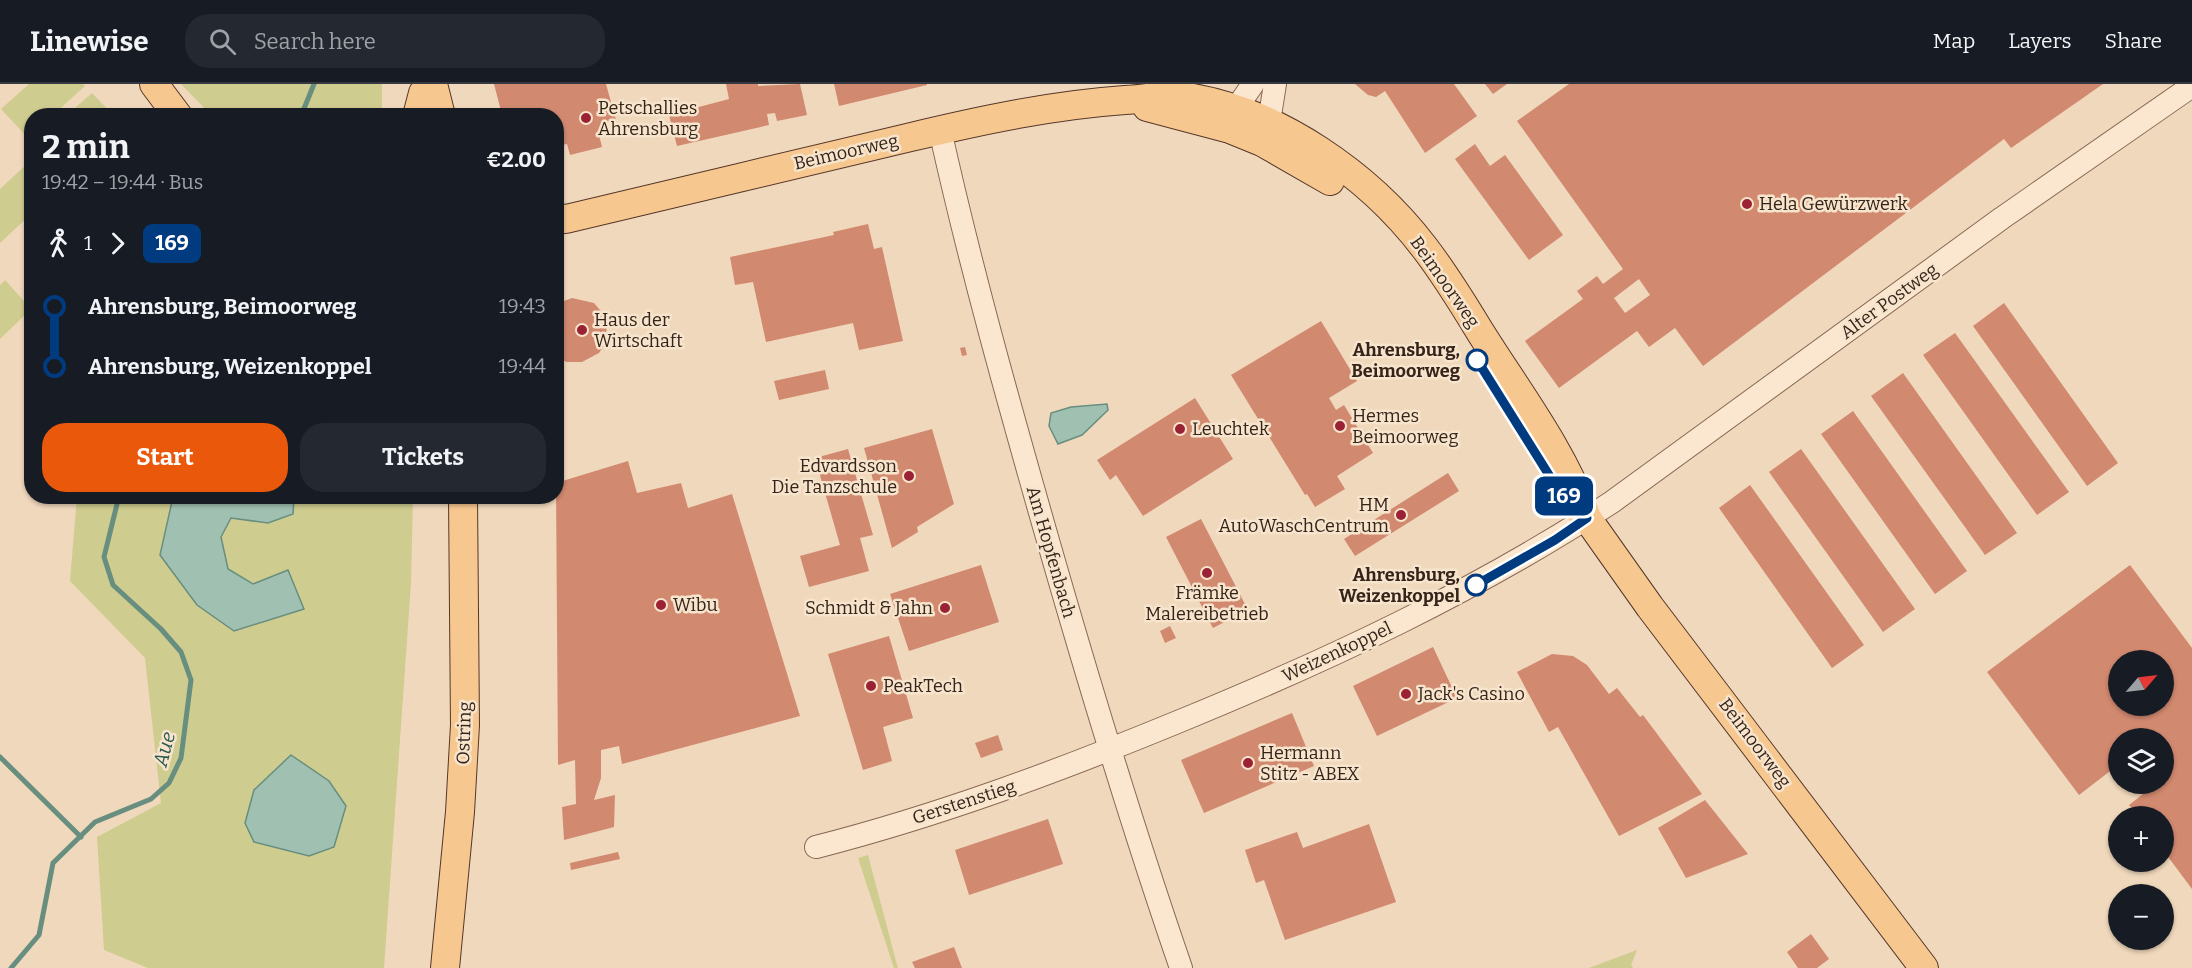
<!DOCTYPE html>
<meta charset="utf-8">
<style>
:root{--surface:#171b24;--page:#242831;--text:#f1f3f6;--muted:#9ea1a6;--line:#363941;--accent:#ea580c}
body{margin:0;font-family:Bitter,serif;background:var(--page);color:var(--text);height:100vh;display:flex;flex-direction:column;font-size:22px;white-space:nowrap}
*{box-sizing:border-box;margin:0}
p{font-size:20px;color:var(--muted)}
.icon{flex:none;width:33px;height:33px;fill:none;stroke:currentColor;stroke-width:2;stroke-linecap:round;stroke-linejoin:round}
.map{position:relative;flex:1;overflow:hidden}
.drawer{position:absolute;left:24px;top:24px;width:540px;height:396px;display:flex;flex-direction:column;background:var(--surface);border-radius:24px;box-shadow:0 2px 4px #0004}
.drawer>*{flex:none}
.badge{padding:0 12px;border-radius:9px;font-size:21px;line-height:39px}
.needle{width:39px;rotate:62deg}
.controls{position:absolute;left:2108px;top:566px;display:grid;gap:12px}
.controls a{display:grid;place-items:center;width:66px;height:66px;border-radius:50%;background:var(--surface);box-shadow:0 2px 4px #0004;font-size:30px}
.map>.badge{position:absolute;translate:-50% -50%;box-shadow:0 0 0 3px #fff}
.legs{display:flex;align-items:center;gap:9px;height:66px;padding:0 18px;font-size:20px}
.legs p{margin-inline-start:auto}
.summary{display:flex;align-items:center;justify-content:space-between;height:102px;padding:0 18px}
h1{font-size:33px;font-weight:700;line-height:45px}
.action{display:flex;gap:12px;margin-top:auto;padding:12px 18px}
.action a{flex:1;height:69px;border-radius:24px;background:var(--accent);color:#fff;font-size:24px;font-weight:700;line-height:69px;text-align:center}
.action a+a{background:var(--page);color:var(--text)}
ul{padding:0 18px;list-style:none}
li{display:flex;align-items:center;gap:21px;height:60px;font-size:22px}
li i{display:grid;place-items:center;width:9px;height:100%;margin:0 8px;background:currentColor}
li i::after{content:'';width:15px;height:15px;margin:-8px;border:4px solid;border-radius:50%;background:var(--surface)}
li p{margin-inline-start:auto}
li:first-child i{background:linear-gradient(#0000 50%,currentColor 0)}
li:last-child i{background:linear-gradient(currentColor 50%,#0000 0)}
header{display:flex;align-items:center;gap:36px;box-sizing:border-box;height:84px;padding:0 30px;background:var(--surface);border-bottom:2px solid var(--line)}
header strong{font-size:28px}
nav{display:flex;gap:33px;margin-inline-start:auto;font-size:21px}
.search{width:420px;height:54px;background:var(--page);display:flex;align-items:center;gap:15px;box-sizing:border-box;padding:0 21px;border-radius:24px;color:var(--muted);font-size:22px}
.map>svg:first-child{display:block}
.green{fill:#cecc8f;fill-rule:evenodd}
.water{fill:#a0c1b2;stroke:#678e7f;stroke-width:1.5}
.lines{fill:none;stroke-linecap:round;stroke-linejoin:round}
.stream{stroke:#678e7f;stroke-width:5}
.building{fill:#d1896f;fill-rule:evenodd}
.minor-casing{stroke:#886854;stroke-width:24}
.major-casing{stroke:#553729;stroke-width:30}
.minor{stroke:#fbe7cf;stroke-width:22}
.major{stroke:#f7c790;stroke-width:28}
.line-1-casing{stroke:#fff;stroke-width:14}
.line-1{stroke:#003b80;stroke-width:9}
.poi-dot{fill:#9b2134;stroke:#f7e4cc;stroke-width:2}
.stop-1-dot{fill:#fff;stroke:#003b80;stroke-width:3}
.labels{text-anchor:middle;stroke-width:5;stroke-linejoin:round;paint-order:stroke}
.poi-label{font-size:18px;fill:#36241a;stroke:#f7e4cc;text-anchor:start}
.street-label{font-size:18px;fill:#36241a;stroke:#f7e4cc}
.stop-label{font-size:18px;font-weight:bold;fill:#36241a;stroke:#f7e4cc;text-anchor:end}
.water-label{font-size:20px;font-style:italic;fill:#28574d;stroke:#f7e4cc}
</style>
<header>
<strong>Linewise</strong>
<div class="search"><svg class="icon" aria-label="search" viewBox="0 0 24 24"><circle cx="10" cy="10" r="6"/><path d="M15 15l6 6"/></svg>Search here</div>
<nav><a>Map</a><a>Layers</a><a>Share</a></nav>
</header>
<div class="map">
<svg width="2192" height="884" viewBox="0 0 2192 884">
<rect width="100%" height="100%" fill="#f0d8bc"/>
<path class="green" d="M29 0H83L85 2 53 31 32 32 31 51 28 54 1 25Z
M181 0H382V31H211Z
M92 9 113 31H67Z
M29 78 31 81V130L0 159V105Z
M5 196 31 225 0 255V201Z
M77 413H173L160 471 275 533 303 525 227 485 221 453 231 433 268 439 293 430 294 413H413L411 499 384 884H148L104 866 97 753 161 719 145 574 70 497ZM255 758 334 763 308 772Z
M868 771 897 881 898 884H894L858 774Z
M1637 866 1631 881 1633 884H1589Z"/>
<path class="water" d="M1107 320 1108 326 1082 351 1058 360 1049 342 1051 329 1071 323Z
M173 413H294L293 430 268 439 231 434 221 453 228 485 253 500 288 486 304 525 234 547 197 521 160 471Z
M291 671 329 697 346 722 334 763 309 772 254 758 245 739 254 706Z"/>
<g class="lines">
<path class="stream" d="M301 32 314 0
M0 673 81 753
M11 884 39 851 53 779 95 738 151 715 169 699 181 674 191 596 181 568 161 545 113 501 104 473 119 412"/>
</g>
<path class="building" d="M494 0H606L616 36 607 38 610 49 599 51 602 63 570 71 567 60 556 62V32H515L513 24 501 27Z
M726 0H758V2L800 0 807 31 777 37 775 29 767 30 769 41 677 62 669 31 729 15Z
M834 0H927V1L839 22Z
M1355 0H1454L1477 32 1425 69 1385 7 1376 13 1368 11Z
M1485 0H1507L1493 10Z
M1569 0H2103L2011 64 2004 55 1703 282 1675 244 1649 263 1637 247 1559 304 1525 257 1583 215 1577 207 1597 192 1603 200 1623 185 1517 37ZM1639 195 1650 211 1625 229 1614 214Z
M1475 60 1490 82 1505 71 1563 151 1529 176 1455 75Z
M868 140 874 165 882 163 903 257 859 266 853 239 766 258 753 198 735 201 730 173 834 151 833 148Z
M572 214 594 219 605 232 607 241 605 260 599 269 582 278H567L556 273V220Z
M2004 219 2118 379 2087 402 1973 242Z
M1321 237 1357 297 1329 314 1336 326 1344 321 1373 369 1337 392 1345 405 1315 423 1307 410 1305 411 1231 291Z
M1955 249 2069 408 2037 431 1923 271Z
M965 263 967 271 962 272 960 264Z
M825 286 829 305 779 316 774 297Z
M1903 289 2017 449 1985 471 1871 312Z
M1195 314 1233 375 1143 432 1116 391 1110 396 1097 376Z
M1853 327 1967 487 1935 510 1821 350Z
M932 345 954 420 917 443 918 448 892 464 864 364Z
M848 365 873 451 860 454 869 487 809 503 800 472 840 461 815 374Z
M1801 365 1915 525 1883 548 1769 388Z
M628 377 637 409 681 399 688 424 732 410 800 632 622 680 619 662 601 666V694L594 716 615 711 614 743 564 756 562 723 576 720 575 676 558 681 556 399Z
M1448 389 1459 407 1355 472 1344 455Z
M1750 401 1864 561 1832 584 1719 424Z
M1201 435 1248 526 1213 544 1166 453Z
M981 481 999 538 909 567 890 510Z
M2130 481 2192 564V805L2163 766V732H2138L2129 721 2143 710 2134 699H2163V654H2118V681L2079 711 1987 588ZM2118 576H2163V621H2118Z
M1170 542 1176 554 1165 559 1160 547Z
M889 552 913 634 883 643 892 677 863 686 828 570Z
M1433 563 1457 614 1377 652 1353 602Z
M1552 570 1573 572 1587 581 1609 610 1617 604 1640 633 1643 631 1702 710 1619 752 1558 643 1549 648 1517 588Z
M1292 629 1314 682 1204 729 1181 676Z
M998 651 1003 666 981 674 975 659Z
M1705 716 1748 770 1686 794 1658 744Z
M1048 735 1063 780 969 811 955 766Z
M1369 740 1396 818 1285 856 1264 796 1256 799 1245 766 1297 748 1303 764Z
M618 768 620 775 571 786 570 779Z
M1811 850 1829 875 1817 884H1798L1787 868Z
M954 863 962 884H915L912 878Z"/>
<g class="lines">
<defs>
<path id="minor" d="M1231 41 1235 26 1253 0
M940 46C970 181 1007 313 1045 446 1087 593 1131 739 1181 884
M1263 54 1269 38 1275 0
M816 763C941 731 1061 686 1180 637 1331 575 1476 507 1612 418L2002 134 2192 2"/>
<path id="major" d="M154 0 178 32
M433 0 441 32
M1147 23 1230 45 1262 58 1330 97
M417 32 423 9
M556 134 566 135C681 108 796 80 911 53 982 36 1053 21 1125 16 1146 15 1165 10 1187 13 1278 27 1369 91 1424 163 1444 189 1462 218 1479 246 1517 307 1563 366 1587 434
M1575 422 1587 434 1650 523 1924 884
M445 884 460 728 465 641 463 412"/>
</defs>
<use href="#minor" class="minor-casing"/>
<use href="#major" class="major-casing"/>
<use href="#minor" class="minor"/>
<use href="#major" class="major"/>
</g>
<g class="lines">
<defs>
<path id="line-1" d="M1476 501 1555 456 1587 434 1559 407 1477 276"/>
</defs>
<use href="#line-1" class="line-1-casing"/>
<use href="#line-1" class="line-1"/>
</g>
<g class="poi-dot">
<circle cx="586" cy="34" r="6"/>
<circle cx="1747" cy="120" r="6"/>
<circle cx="582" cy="246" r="6"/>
<circle cx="1340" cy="342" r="6"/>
<circle cx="1180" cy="345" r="6"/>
<circle cx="909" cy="392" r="6"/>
<circle cx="1401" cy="431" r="6"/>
<circle cx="1207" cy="489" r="6"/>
<circle cx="661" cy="521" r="6"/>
<circle cx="945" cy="524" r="6"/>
<circle cx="871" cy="602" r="6"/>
<circle cx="1406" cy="610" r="6"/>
<circle cx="1248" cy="679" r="6"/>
</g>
<g class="stop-1-dot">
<circle cx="1477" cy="276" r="10"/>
<circle cx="1476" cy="501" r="10"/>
</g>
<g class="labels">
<g class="poi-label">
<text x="598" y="30">Petschallies<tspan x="598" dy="21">Ahrensburg</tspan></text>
<text x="1759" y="126">Hela Gewürzwerk</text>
<text x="594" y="242">Haus der<tspan x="594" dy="21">Wirtschaft</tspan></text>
<text x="1352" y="338">Hermes<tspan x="1352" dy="21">Beimoorweg</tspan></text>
<text x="1192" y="351">Leuchtek</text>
<text x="897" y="388" text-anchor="end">Edvardsson<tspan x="897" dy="21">Die Tanzschule</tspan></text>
<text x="1389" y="427" text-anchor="end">HM<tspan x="1389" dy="21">AutoWaschCentrum</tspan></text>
<text x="1207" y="515" text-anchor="middle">Främke<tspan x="1207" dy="21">Malereibetrieb</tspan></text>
<text x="673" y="527">Wibu</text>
<text x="933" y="530" text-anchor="end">Schmidt &amp; Jahn</text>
<text x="883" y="608">PeakTech</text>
<text x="1418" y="616">Jack's Casino</text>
<text x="1260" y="675">Hermann<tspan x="1260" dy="21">Stitz - ABEX</tspan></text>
</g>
<g class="street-label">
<text transform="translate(846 68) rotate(-13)" y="6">Beimoorweg</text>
<text transform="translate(1445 198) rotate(55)" y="6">Beimoorweg</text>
<text transform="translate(1889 217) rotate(-36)" y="6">Alter Postweg</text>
<text transform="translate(1051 468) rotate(74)" y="6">Am Hopfenbach</text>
<text transform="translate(1337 568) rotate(-25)" y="6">Weizenkoppel</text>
<text transform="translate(464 649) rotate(-88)" y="6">Ostring</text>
<text transform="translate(1755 659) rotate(53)" y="6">Beimoorweg</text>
<text transform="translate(964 718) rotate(-18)" y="6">Gerstenstieg</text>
</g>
<g class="stop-label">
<text x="1460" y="272">Ahrensburg,<tspan x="1460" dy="21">Beimoorweg</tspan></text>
<text x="1460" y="497">Ahrensburg,<tspan x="1460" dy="21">Weizenkoppel</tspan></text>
</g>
<g class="water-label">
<text transform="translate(164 665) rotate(-75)" y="7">Aue</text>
</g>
</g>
</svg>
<div class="controls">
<a><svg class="needle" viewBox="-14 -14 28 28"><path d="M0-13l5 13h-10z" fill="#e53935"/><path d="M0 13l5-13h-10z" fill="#9ea1a6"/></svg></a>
<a><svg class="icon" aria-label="layers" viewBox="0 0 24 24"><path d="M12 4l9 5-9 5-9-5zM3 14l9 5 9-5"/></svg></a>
<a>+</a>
<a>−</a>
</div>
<b class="badge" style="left:1564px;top:412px;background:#003b80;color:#fff">169</b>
<section class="drawer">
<div class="summary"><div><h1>2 min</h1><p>19:42 – 19:44 · Bus</p></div><b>€2.00</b></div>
<div class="legs"><svg class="icon" aria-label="walk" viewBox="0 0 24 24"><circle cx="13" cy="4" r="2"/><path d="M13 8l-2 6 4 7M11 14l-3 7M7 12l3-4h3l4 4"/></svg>1<svg class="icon" aria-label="forward" viewBox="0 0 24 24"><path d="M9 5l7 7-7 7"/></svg><b class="badge" style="background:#003b80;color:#fff">169</b></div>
<ul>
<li><i style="color:#003b80"></i><b>Ahrensburg, Beimoorweg</b><p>19:43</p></li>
<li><i style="color:#003b80"></i><b>Ahrensburg, Weizenkoppel</b><p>19:44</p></li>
</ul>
<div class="action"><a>Start</a><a>Tickets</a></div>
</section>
</div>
